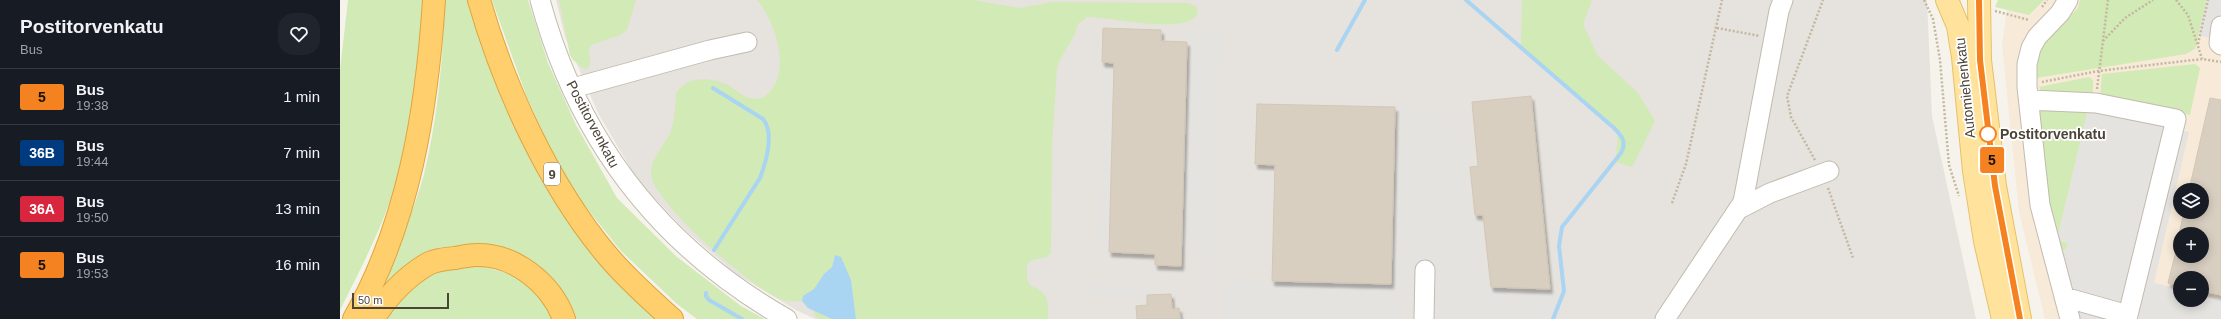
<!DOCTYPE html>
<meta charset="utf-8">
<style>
:root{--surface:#171b24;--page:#20242c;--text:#f1f3f6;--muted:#9ea1a6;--line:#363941}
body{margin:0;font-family:Helvetica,sans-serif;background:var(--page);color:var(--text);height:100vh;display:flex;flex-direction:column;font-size:15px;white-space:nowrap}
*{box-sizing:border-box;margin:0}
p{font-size:13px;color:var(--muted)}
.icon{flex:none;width:22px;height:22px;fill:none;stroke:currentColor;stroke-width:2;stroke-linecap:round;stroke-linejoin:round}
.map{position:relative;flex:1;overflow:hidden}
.panel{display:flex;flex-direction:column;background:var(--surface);width:340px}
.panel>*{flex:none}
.badge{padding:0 8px;border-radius:3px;font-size:14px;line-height:26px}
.tools{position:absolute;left:1833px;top:183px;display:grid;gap:8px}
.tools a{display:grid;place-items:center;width:36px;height:36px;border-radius:50%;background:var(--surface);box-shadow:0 2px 10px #0003;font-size:20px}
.scale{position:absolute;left:12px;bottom:10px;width:97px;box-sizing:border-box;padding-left:4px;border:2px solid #4b4439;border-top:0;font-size:11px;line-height:14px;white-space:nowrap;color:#4b4439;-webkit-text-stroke:3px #fff;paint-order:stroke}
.map>.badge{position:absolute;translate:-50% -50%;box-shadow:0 0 0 2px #fff}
.round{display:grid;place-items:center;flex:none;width:42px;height:42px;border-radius:16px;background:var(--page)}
.headline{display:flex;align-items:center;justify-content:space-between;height:68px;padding:0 20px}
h1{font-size:19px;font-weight:700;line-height:30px}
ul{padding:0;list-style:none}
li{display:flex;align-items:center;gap:12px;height:56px;padding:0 20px;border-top:1px solid var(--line)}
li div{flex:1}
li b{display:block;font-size:15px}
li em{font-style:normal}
li .badge{min-width:44px;font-weight:700;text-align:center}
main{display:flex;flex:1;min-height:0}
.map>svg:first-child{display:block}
.commercial{fill:#f7ead8;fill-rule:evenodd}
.industrial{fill:#e6e2dd}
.green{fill:#d2eab5}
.parking{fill:#e5e3e0}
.water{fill:#a9d4f2}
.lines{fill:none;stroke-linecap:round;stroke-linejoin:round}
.stream{stroke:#a9d4f2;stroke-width:4}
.building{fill:#d8cfc1;stroke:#d3c7b4;filter:url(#shadow)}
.minor-casing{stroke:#c2bbae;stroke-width:21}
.major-casing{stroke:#e6c16a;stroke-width:24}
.highway-casing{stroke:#e0a43c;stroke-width:24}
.path{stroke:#c4b79f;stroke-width:2.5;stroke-dasharray:2 2;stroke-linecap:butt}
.minor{stroke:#fff;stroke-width:19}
.major{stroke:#ffe39c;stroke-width:22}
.highway{stroke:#ffcf6e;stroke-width:22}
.line-casing{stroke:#fff;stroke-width:9}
.line{stroke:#f58220;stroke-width:6}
.stop-dot{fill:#fff;stroke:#f58220;stroke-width:2}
.labels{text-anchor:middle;stroke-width:3.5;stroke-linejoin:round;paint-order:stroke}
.shield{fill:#fff;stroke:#817c74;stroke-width:1}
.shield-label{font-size:13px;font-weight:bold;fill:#4b4439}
.street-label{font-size:14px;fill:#4b4439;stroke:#fff}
.stop-label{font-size:14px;font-weight:bold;fill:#4b4439;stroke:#fff;text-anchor:start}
</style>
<main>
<section class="panel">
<div class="headline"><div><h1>Postitorvenkatu</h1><p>Bus</p></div><a class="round"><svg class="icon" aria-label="heart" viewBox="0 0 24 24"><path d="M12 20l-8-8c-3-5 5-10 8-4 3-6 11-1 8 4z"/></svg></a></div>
<ul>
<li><span class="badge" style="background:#f58220;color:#111">5</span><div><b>Bus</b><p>19:38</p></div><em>1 min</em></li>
<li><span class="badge" style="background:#003b80;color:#fff">36B</span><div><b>Bus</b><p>19:44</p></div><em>7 min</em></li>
<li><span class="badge" style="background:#d7263d;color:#fff">36A</span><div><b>Bus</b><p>19:50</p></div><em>13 min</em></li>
<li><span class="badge" style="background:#f58220;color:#111">5</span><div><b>Bus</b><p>19:53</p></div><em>16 min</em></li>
</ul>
</section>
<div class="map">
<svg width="1881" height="319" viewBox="0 0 1881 319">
<defs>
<filter id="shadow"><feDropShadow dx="2.5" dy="4.5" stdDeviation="1" flood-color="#0004"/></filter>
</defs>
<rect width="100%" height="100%" fill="#f6f3ec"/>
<path class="commercial" d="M1668 0H1881V319H1705L1679 212 1662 45ZM1840 190H1862V212H1840ZM1840 234H1862V256H1840ZM1840 278H1862V300H1840Z"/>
<path class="industrial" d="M216 0H1587L1592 116 1636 319H475L456 310 396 274 345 230 298 181 258 113 225 37Z"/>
<path class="green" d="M8 0H84C79 53 76 107 63 159 50 213 24 262 0 310V70Z
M104 0H131L164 96 324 319H233L230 309 136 248 34 300C51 260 71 220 83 178 97 124 104 56 104 0Z
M152 0H188L208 63 236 125 277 198 337 257 401 306 425 319H357L337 304 281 251 241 201 210 149 186 95Z
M219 0H296L287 30 280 35 251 45C246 52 253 60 248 68L244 69 233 60 230 55Z
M417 0H633L679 8 714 2 848 3 856 6 858 14C844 36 769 16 747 17L738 24 734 36 720 60 717 68 712 145 711 252 707 257 692 260 687 264C686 296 692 279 706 297L708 305V319H516L511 280 499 256 494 257 492 267 484 274 474 289 463 296 462 301C455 301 447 302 440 299 413 289 312 202 311 174 310 159 324 146 330 133 335 121 335 107 336 94 346 75 371 77 388 85 395 89 402 96 409 98 413 99 418 99 422 98 454 80 437 22 417 0Z
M1182 0H1252L1243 24 1258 56 1298 93 1315 121 1292 167 1276 162 1278 129 1181 49Z
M1658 0H1704L1689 15 1655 7Z
M1740 0H1867L1855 49 1846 54 1696 78C1694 43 1716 30 1738 8Z
M1855 64 1860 68 1850 115 1760 98 1762 74Z
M1749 77 1753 80V94L1701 91 1699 87Z
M1696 108 1748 110 1717 240 1728 243 1727 248 1722 251 1718 249 1708 203Z
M125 265 145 267 177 276 212 309 215 319H43L61 293 95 270Z
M474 310 492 319H479L474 315Z"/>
<path class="parking" d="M1867 0H1881V41L1858 35Z
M846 31H882L874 319H863L864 254 841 253Z
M762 62 774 63 769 252 758 249Z
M1056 106 1127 117 1137 215 1150 288 1220 290 1206 319H1076L1075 306 1053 284 1061 319H883L884 281 1052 284Z
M1748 110 1849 132 1814 283 1840 289V300H1862V294L1881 299V319H1721L1707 258 1727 248 1728 243 1717 240Z
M736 283 818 284V295L736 294Z"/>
<path class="water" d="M495 255 501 257 511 280 516 319H492L468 308 462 301 463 296 474 289 484 274 492 267Z"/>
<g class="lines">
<path class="stream" d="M1126 0 1274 128C1282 136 1287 142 1281 153L1222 227 1219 246 1224 291 1213 319
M997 50 1025 0
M373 88 423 119C435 134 426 162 420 178L374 250
M366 293V296L369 300 402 319"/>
</g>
<path class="building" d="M763 28 821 30V41L847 42 841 266 815 265V254L769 252 774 63 762 62Z
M1191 96 1210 289 1151 287 1143 215H1135L1130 167 1138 166 1132 102Z
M1870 98 1881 100V295L1862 291V278H1840V286L1828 283 1836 251H1840V256H1862V234H1839L1844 212H1862V190H1849Z
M917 104 1055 107 1051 284 932 281 935 165 915 164Z
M831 294 832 309 839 308 840 319H797L796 306 807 305V295Z"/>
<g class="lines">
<defs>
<path id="minor" d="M200 0C238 141 320 247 447 319
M1728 0 1720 13 1697 37 1691 48 1687 64V87L1700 205 1730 319
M1881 26 1879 43 1881 45
M233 88 370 50 407 42
M1689 100 1756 103 1836 119 1788 315 1724 297
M1399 209 1430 193 1489 171
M1084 319 1085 270
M1325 319 1403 202 1439 11 1443 0"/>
<path id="major" d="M1607 0 1618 26 1623 57 1634 171 1645 241 1663 319
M1639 0 1640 60 1655 186 1680 319"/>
<path id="highway" d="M139 0C164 87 209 186 267 255 286 278 310 299 332 319
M14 319C69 222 87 109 94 0
M33 319C47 297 63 279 86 265 94 260 105 259 115 258 122 257 129 255 136 255 174 254 211 283 224 319"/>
</defs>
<use href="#minor" class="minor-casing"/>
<use href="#major" class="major-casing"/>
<use href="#highway" class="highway-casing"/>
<path class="path" d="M1584 0 1593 19 1600 60 1609 165 1619 196
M1836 0 1848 15 1862 59
M1702 7 1707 0
M1655 11 1689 20
M1377 28 1420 36
M1763 41 1785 18 1813 0
M1858 44 1868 0
M1702 82 1758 71 1862 59 1881 62
M1757 89 1768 0
M1475 160 1451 117 1447 96 1483 0
M1488 188 1513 258
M1332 203 1346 164 1382 0"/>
<use href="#minor" class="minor"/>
<use href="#major" class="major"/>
<use href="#highway" class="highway"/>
</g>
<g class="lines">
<defs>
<path id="line" d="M1639 0 1640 60 1655 186 1680 319"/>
</defs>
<use href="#line" class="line-casing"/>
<use href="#line" class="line"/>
</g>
<circle class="stop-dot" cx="1648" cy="134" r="8"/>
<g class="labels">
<rect class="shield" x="204" y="163" width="16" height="22" rx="3"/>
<g class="shield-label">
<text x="212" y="179">9</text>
</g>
<g class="street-label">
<text transform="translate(1625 88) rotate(-96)" y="5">Automiehenkatu</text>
<text transform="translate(253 124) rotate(62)" y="5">Postitorvenkatu</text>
</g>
<g class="stop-label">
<text x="1660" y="139">Postitorvenkatu</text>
</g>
</g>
</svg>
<div class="tools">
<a><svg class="icon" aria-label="layers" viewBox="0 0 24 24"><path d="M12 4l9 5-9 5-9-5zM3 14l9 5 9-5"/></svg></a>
<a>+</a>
<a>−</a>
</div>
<div class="scale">50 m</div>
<b class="badge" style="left:1652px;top:160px;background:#f58220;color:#111">5</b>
</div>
</main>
